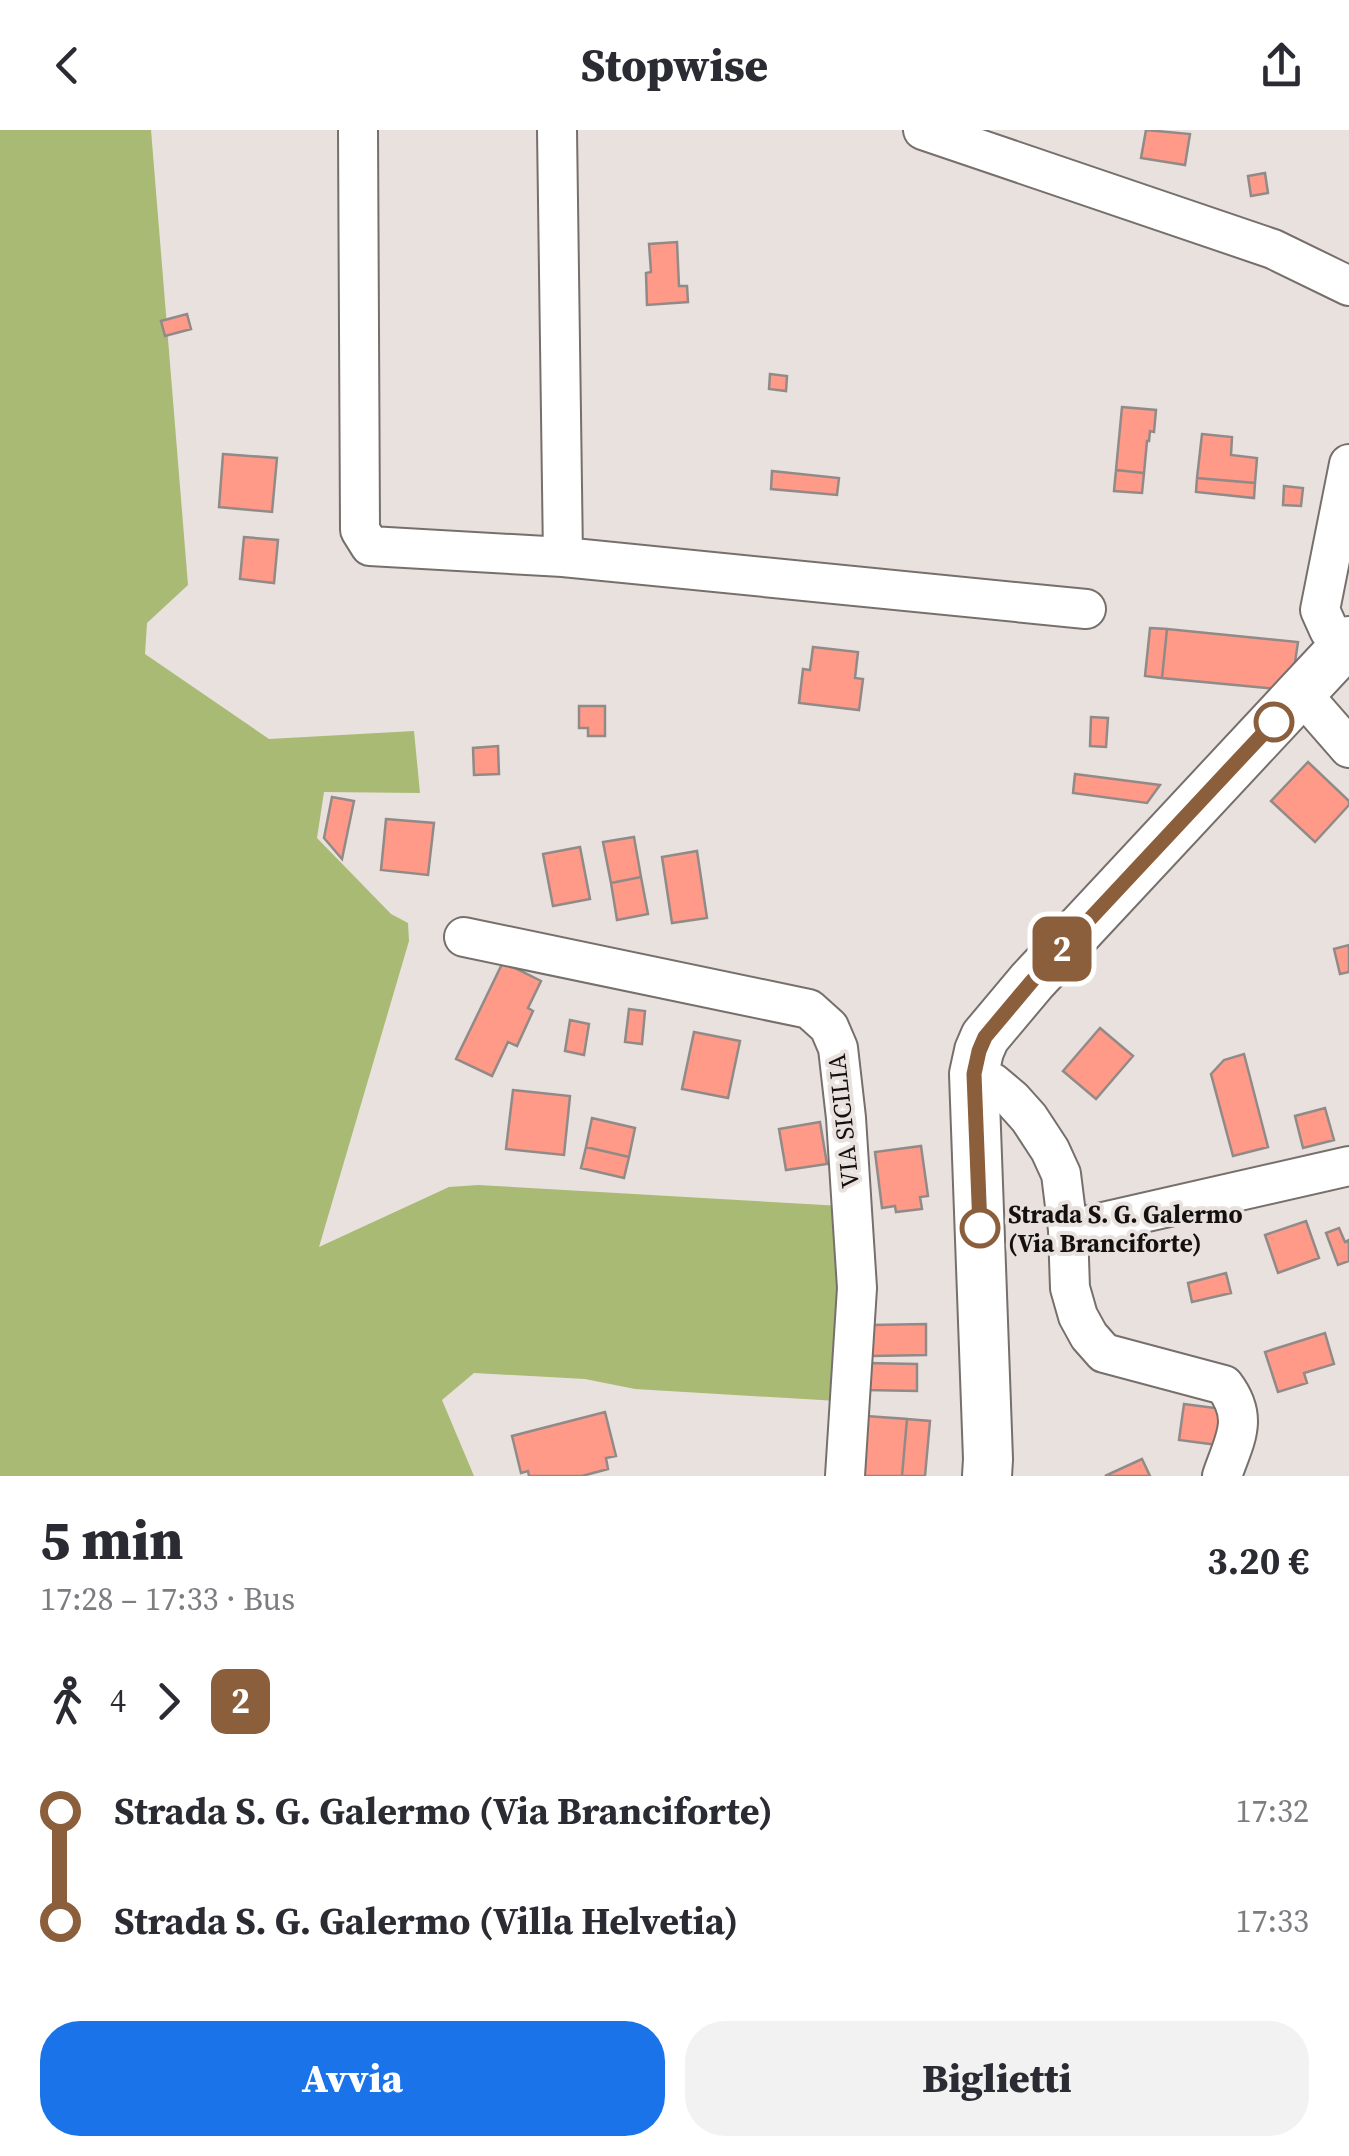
<!DOCTYPE html>
<html lang="it">
<meta charset="utf-8">
<style>
:root{--surface:#fff;--page:#f2f2f3;--text:#2b2b33;--muted:#7c7c81;--accent:#1a73e8}
body{margin:0;font-family:"Source Serif 4",serif;background:var(--page);color:var(--text);height:100vh;display:flex;flex-direction:column;font-size:38px;white-space:nowrap}
*{box-sizing:border-box;margin:0}
p{font-size:32px;color:var(--muted)}
.icon{flex:none;width:55px;height:55px;fill:none;stroke:currentColor;stroke-width:2;stroke-linecap:round;stroke-linejoin:round}
.map{position:relative;height:1346px;overflow:hidden}
.sheet{display:flex;flex-direction:column;background:var(--surface);flex:1}
.sheet>*{flex:none}
.badge{padding:0 20px;border-radius:15px;font-size:35px;line-height:65px}
.map>.badge{position:absolute;translate:-50% -50%;box-shadow:0 0 0 5px #fff}
.legs{display:flex;align-items:center;gap:15px;height:110px;padding:0 40px;font-size:32px}
.legs p{margin-inline-start:auto}
.overview{display:flex;align-items:center;justify-content:space-between;height:170px;padding:0 40px}
h1{font-size:55px;font-weight:800;line-height:75px}
.primary-button{display:flex;gap:20px;margin-top:auto;padding:20px 40px}
.primary-button a{flex:1;height:115px;border-radius:40px;background:var(--accent);color:#fff;font-size:40px;font-weight:800;line-height:115px;text-align:center}
.primary-button a+a{background:var(--page);color:var(--text)}
ul{padding:0 40px;list-style:none}
li{display:flex;align-items:center;gap:35px;height:110px;font-size:38px}
li i{display:grid;place-items:center;width:15px;height:100%;margin:0 12px;background:currentColor}
li i::after{content:'';width:25px;height:25px;margin:-12px;border:8px solid;border-radius:50%;background:var(--surface)}
li p{margin-inline-start:auto}
li:first-child i{background:linear-gradient(#0000 50%,currentColor 0)}
li:last-child i{background:linear-gradient(currentColor 50%,#0000 0)}
header{display:flex;justify-content:space-between;align-items:center;height:130px;padding:0 40px;background:var(--surface);font-size:45px;font-weight:800}
.map>svg:first-child{display:block}
.green{fill:#a9ba74}
.building{fill:#fe9a87;stroke:#928a88;stroke-width:2.5}
.lines{fill:none;stroke-linecap:round;stroke-linejoin:round}
.minor-casing{stroke:#766f6c;stroke-width:42}
.major-casing{stroke:#766f6c;stroke-width:52}
.minor{stroke:#fff;stroke-width:38}
.major{stroke:#fff;stroke-width:48}
.line-1-casing{stroke:#fff;stroke-width:22}
.line-1{stroke:#8b5e3c;stroke-width:15}
.stop-1-dot{fill:#fff;stroke:#8b5e3c;stroke-width:5}
.labels{text-anchor:middle;stroke-width:8;stroke-linejoin:round;paint-order:stroke}
.street-label{font-size:25px;fill:#13100f;stroke:#e9e1dd}
.stop-label{font-size:25px;font-weight:bold;fill:#13100f;stroke:#e9e1dd;text-anchor:start}
</style>
<header><svg class="icon" aria-label="back" viewBox="0 0 24 24"><path d="M15 5l-7 7 7 7"/></svg>Stopwise<svg class="icon" aria-label="share" viewBox="0 0 24 24"><path d="M12 15V3M7 8l5-5 5 5M5 13v7h14v-7"/></svg></header>
<div class="map">
<svg width="1349" height="1346" viewBox="0 0 1349 1346">
<rect width="100%" height="100%" fill="#e9e1dd"/>
<path class="green" d="M0 0H151L188 455 147 493 145 524 269 609 414 601 420 663 324 662 317 708 391 784 408 793 409 811 319 1117 449 1057 478 1055 842 1076 838 1271 635 1259 585 1249 474 1243 442 1270 474 1346H0Z"/>
<path class="building" d="M1146 0 1190 4 1185 35 1141 28Z
M1265 43 1268 63 1251 66 1248 46Z
M677 112 679 156H687L688 172 647 175 646 143 651 142 649 114Z
M187 184 191 199 165 206 161 191Z
M770 244 787 246 786 261 769 259Z
M1122 277 1156 280 1154 302 1150 301 1149 311H1147L1144 343 1116 340Z
M1202 304 1232 307 1231 325 1257 328 1255 353 1197 348Z
M223 324 277 328 272 382 219 377Z
M1116 340 1144 343 1142 363 1114 361Z
M772 341 839 348 837 365 771 359Z
M1197 348 1255 353 1254 368 1196 362Z
M1284 356 1303 358 1301 376 1283 375Z
M244 407 278 410 274 453 240 449Z
M1150 498 1167 499 1162 548 1145 546Z
M1167 499 1298 512 1294 539 1278 559 1162 548Z
M813 517 858 522 855 548 863 549 859 580 799 573 803 539 810 540Z
M579 576H605V606H588V598H579Z
M1091 587 1108 588 1106 617 1090 616Z
M498 616 499 644 474 645 473 618Z
M1308 632 1349 671V675L1315 712 1271 671Z
M1075 644 1160 655 1147 673 1073 663Z
M332 667 354 671 342 729 324 708Z
M386 689 434 693 428 745 381 740Z
M634 707 641 747 611 753 603 712Z
M580 717 590 769 553 776 543 724Z
M697 721 707 788 672 793 662 727Z
M641 747 648 784 617 790 611 753Z
M1349 815V842L1340 844 1334 819Z
M503 832 541 851 528 878 533 881 517 916 508 912 492 946 456 929Z
M629 879 645 881 642 914 625 912Z
M570 890 589 894 584 925 565 921Z
M1100 898 1133 926 1096 969 1063 941Z
M694 902 740 911 728 968 682 959Z
M1244 924 1268 1017 1233 1026 1211 944 1224 930Z
M513 960 570 966 564 1025 506 1019Z
M1325 978 1334 1010 1303 1018 1295 986Z
M592 988 635 998 629 1027 586 1017Z
M820 992 827 1034 786 1040 779 999Z
M921 1016 928 1066 920 1067 922 1079 896 1082 895 1076 882 1078 875 1022Z
M586 1017 629 1027 624 1048 581 1038Z
M1306 1091 1319 1128 1278 1143 1265 1105Z
M1339 1098 1345 1112 1349 1110V1131L1338 1135 1326 1103Z
M1226 1143 1231 1163 1192 1172 1188 1153Z
M926 1194V1225L872 1226V1195Z
M1325 1203 1334 1234 1304 1243 1307 1253 1278 1262 1265 1222Z
M866 1233 917 1234V1261L866 1260Z
M1184 1274 1223 1279 1218 1315 1179 1310Z
M605 1282 616 1326 606 1328 608 1339 582 1346H529L528 1341 521 1343 512 1306Z
M866 1286 907 1289 902 1346H861Z
M907 1289 930 1291 925 1346H902Z
M1142 1329 1150 1346H1105Z"/>
<g class="lines">
<defs>
<path id="minor" d="M358 0 360 400 370 416 563 427 1086 479
M557 0 563 427
M923 0 1273 119 1349 156
M1343 518 1329 500 1320 480 1349 334
M1301 563 1349 618
M464 807 809 879 829 897 838 918 846 988 857 1158 845 1346
M974 944 993 953 1012 969 1029 988 1050 1020 1061 1044 1068 1100 1070 1158 1078 1186 1089 1206 1104 1223 1224 1255C1250 1289 1234 1310 1222 1346
M1068 1100 1349 1036"/>
<path id="major" d="M987 1346 988 1329 974 944 979 921 985 907 1032 851 1349 511"/>
</defs>
<use href="#minor" class="minor-casing"/>
<use href="#major" class="major-casing"/>
<use href="#minor" class="minor"/>
<use href="#major" class="major"/>
</g>
<g class="lines">
<defs>
<path id="line-1" d="M980 1098 974 944 979 921 985 907 1032 851 1274 592"/>
</defs>
<use href="#line-1" class="line-1-casing"/>
<use href="#line-1" class="line-1"/>
</g>
<g class="stop-1-dot">
<circle cx="1274" cy="592" r="18"/>
<circle cx="980" cy="1098" r="18"/>
</g>
<g class="labels">
<g class="street-label">
<text transform="translate(843 991) rotate(-96)" y="9">VIA SICILIA</text>
</g>
<g class="stop-label">
<text x="1008" y="1093">Strada S. G. Galermo<tspan x="1008" dy="29">(Via Branciforte)</tspan></text>
</g>
</g>
</svg>
<b class="badge" style="left:1062px;top:819px;background:#8b5e3c;color:#fff">2</b>
</div>
<section class="sheet">
<div class="overview"><div><h1>5 min</h1><p>17:28 – 17:33 · Bus</p></div><b>3.20 €</b></div>
<div class="legs"><svg class="icon" aria-label="walk" viewBox="0 0 24 24"><circle cx="13" cy="4" r="2"/><path d="M13 8l-2 6 4 7M11 14l-3 7M7 12l3-4h3l4 4"/></svg>4<svg class="icon" aria-label="forward" viewBox="0 0 24 24"><path d="M9 5l7 7-7 7"/></svg><b class="badge" style="background:#8b5e3c;color:#fff">2</b></div>
<ul>
<li><i style="color:#8b5e3c"></i><b>Strada S. G. Galermo (Via Branciforte)</b><p>17:32</p></li>
<li><i style="color:#8b5e3c"></i><b>Strada S. G. Galermo (Villa Helvetia)</b><p>17:33</p></li>
</ul>
<div class="primary-button"><a>Avvia</a><a>Biglietti</a></div>
</section>
